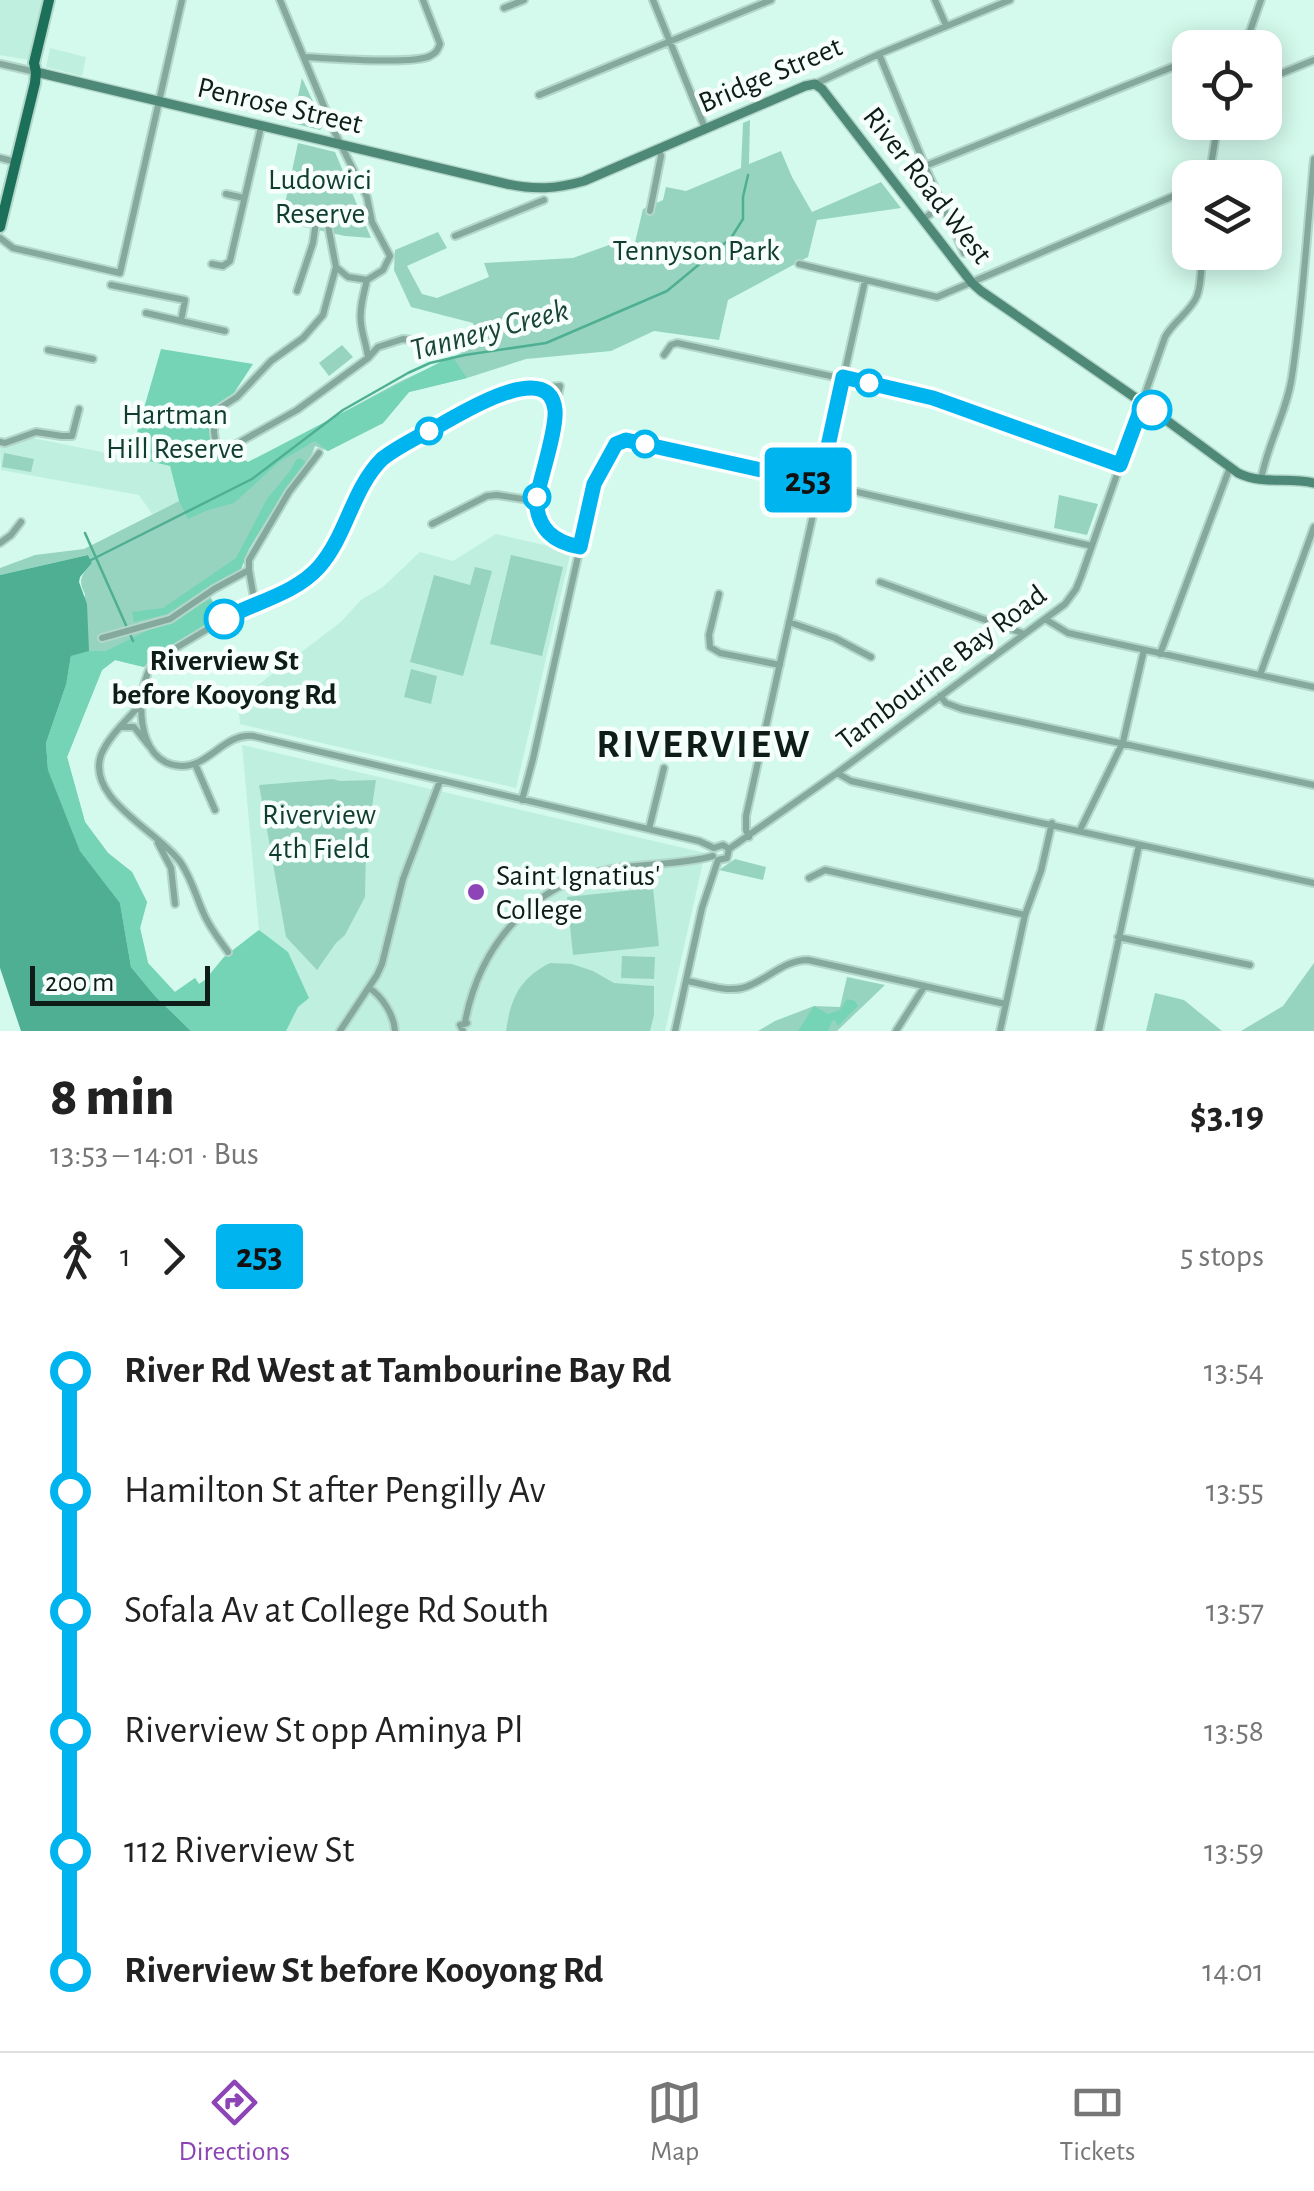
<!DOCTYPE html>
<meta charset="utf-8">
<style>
:root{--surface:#fff;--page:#f6f6f6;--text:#222;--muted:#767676;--line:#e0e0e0;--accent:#8d44b6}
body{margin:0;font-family:"Alegreya Sans",sans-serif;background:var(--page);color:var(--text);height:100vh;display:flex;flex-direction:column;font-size:38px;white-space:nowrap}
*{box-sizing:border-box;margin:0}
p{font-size:32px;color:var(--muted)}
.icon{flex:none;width:55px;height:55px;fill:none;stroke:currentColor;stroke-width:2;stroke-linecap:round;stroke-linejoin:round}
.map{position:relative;height:1031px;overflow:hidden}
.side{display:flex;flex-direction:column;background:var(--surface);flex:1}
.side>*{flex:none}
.badge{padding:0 20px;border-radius:8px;font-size:35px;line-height:65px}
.tools{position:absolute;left:1172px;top:30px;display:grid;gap:20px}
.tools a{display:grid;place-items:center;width:110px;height:110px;border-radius:20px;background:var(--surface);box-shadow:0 5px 25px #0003;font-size:50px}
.scale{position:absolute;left:30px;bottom:25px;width:180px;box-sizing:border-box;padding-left:10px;border:5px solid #0e1d18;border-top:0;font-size:28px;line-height:35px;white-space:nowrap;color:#0e1d18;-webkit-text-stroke:8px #f7fffc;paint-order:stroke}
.map>.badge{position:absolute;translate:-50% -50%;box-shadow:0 0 0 5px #fff}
.legs{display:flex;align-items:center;gap:15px;height:110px;padding:0 50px;font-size:32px}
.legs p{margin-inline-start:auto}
.headline{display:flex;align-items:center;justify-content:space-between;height:170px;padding:0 50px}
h1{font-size:55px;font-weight:800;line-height:75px}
ul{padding:0 50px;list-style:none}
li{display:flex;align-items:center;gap:35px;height:120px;font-size:38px}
li i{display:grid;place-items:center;width:15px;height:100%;margin:0 12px;background:currentColor}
li i::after{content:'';width:25px;height:25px;margin:-12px;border:8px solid;border-radius:50%;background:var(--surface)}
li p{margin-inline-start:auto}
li:first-child i{background:linear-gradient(#0000 50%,currentColor 0)}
li:last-child i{background:linear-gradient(currentColor 50%,#0000 0)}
.menu{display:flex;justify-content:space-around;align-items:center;height:140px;border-top:2px solid var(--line);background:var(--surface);font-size:28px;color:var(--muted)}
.menu a{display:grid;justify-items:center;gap:5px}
.menu .selected{color:var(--accent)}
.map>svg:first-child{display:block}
.built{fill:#bfefde}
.green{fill:#97d4bf}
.forest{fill:#75d4b6}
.water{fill:#4faf93}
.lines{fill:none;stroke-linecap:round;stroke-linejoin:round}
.stream{stroke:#4faf93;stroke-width:2.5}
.minor-casing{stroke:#b3d7ca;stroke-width:10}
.secondary-casing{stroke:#b3d7ca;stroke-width:12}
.primary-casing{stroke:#b3d7ca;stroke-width:14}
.minor{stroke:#85aa9d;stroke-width:6}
.secondary{stroke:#4e8876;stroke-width:9}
.primary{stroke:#1c705a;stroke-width:10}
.line-1-casing{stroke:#fff;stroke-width:22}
.line-1{stroke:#00b5ef;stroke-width:15}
.stop-1-dot{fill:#fff;stroke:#00b5ef;stroke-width:5}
.poi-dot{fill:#8d44b6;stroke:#f7fffc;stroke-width:4}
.labels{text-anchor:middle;stroke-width:9;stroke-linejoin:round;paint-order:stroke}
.street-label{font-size:30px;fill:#0e1d18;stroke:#f7fffc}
.park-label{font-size:30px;fill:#113d31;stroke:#f7fffc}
.stop-label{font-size:30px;font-weight:bold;fill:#0e1d18;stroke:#f7fffc}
.poi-label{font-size:30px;fill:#0e1d18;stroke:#f7fffc;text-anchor:start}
.water-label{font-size:32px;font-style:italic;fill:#1b4539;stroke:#f7fffc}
.district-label{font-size:40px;font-weight:bold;letter-spacing:2.5px;fill:#0e1d18;stroke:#f7fffc}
</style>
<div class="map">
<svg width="1314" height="1031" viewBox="0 0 1314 1031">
<rect width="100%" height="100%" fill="#d3faec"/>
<path class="built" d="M0 0H43L29 60 0 55Z
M50 48 86 57 82 76 46 67Z
M28 437 170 466 179 501 152 514 139 495 1 470 0 445Z
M496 534 566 550 570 555 516 788 240 724 238 700 341 622 361 600 383 587 420 552 453 561Z
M242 745 705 853 665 1031H191L174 992 195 978 199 984 205 980 224 957 259 930Z"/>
<path class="green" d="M302 78 324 125 320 130 292 123Z
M750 120 749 164 781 151 792 177 812 212 881 182 901 208 817 220 808 257 728 300 719 340 654 331 611 351 526 359 467 378 409 392 383 423 328 451 315 446 309 462 282 495 249 549 241 569 207 590 220 616 153 657 144 667 115 660 102 670 67 757 85 822 108 853 132 872 147 902 140 928 148 963 174 993 155 996 120 903 80 851 48 770 85 594C77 579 82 575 92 563L88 555 0 575V568L35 555 84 549 179 501 399 382 478 345 473 323 411 307 394 270 395 250 438 232 447 248 407 266 422 294 437 298 489 277 484 263 573 258 609 245 633 251 643 209 663 200 666 187 686 191 741 168 743 123Z
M298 143 335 152 371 238 345 236 281 222Z
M342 345 353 357 329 376 319 363Z
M4 453 34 459 31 472 2 467Z
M1059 495 1098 504 1087 535 1054 528Z
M511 555 563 567 542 656 490 644Z
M475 567 492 571 463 676 410 662 434 575 470 585Z
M411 669 437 676 431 704 404 697Z
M333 779 340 781 376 780 366 847 365 897 345 935 336 943 317 970 286 937 259 785Z
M735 859 766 867 763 880 719 870Z
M653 888 659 946 573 955 567 897Z
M622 956 655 957 654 979 621 978Z
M550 963 572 964 593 971 614 983 654 986V1015L650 1031H506C511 998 519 979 550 963Z
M1314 963V1031H1241L1283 1006Z
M847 977 885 985 837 1031H758L775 1021 814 1006 840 1007Z
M1155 993 1184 1000 1222 1031H1146Z"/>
<path class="forest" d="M161 349 253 364 234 393 208 410 212 445 219 454H235L248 462 452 356 467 378 409 392 383 423 328 451 315 441 279 462 234 503 208 510 188 519 179 501 170 466 130 457Z
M300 458 308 464 282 495 249 549 241 569 167 614 134 622 132 612 163 608 236 558 267 499 290 471 296 460Z
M211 599 220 616 153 657 144 667 115 660 102 670 67 757 85 822 108 853 132 872 147 902 140 928 148 963 175 992 195 978 199 984 205 980 224 957 259 930 288 952 309 998 298 1007 286 1031H191L155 996 131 967 120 903 80 851 48 770 46 743 66 685 71 656 89 651H106Z
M847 999 855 1001 858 1006 838 1026 835 1020 832 1021 828 1031H798L814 1006 828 1014 840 1010Z"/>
<path class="water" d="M88 555 92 563 80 577 79 582 87 604 89 651 71 656 66 685 46 743 48 770 80 851 120 903 131 967 155 996 191 1031H21L0 968V575Z"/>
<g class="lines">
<path class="stream" d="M85 533 133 641
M91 560 252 479 343 410 408 373 430 363 465 355 546 343 667 291 731 238 743 219V197L748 175"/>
<defs>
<path id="minor" d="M280 0 335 133 367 197 372 222 390 256 383 270 367 280C364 293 359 309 361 323 362 335 367 346 368 358
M653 0 705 128
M935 0 946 25
M504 8 524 0
M1221 48 1239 40 1246 41
M1244 48 1261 0
M879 54 925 166 964 253
M304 57C328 58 412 65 430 56 437 52 437 51 440 44L423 0
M0 64 36 72
M1265 80 1314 60
M815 84 879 54 1010 0
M539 95 771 0
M0 158 16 162
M925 166 1190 60
M1209 178 1218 122
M226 194 244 198
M650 211 661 156 659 149
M321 216 327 220 336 267 323 315 303 338 271 361 237 397 215 411 214 432 216 448 224 451 297 410 368 358 378 347 403 339 420 341
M923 219 942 206
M455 236 544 200
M0 238 13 248 120 273 182 0
M212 264 223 266 230 261 261 127
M799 264 937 297 1190 189
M336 267 348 277 367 280
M111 285 185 300 181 321 225 331
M297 291 313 243 316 222 321 216
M146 313 181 321
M48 350 93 359
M664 355 671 345 677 343 933 398 1120 465
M538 388 560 386 556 406
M0 442 5 443 36 432 62 436H72L79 409
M1261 480C1267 444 1287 412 1292 376 1303 304 1307 231 1314 159
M432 524 487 496 497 495 536 501
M0 543 11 535 21 522
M579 547C507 533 549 460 555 411L551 399 538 390 532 389 509 391 479 404 386 455 370 472 329 553 304 581 231 615 154 661C134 690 134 764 181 766 209 767 224 733 253 736L699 841 714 848 723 845 729 849
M880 582 1022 633
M719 594 709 635 710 647 720 653 780 665
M255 604 249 570V560L289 492 319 453
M1045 619 1068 633 1314 687
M789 622 835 638 871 657
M102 638 170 619 214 589 249 570
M1160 654 1230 467
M1260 675 1314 527
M940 696 946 703 962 709 1314 785
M139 706C126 721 108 737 101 755 86 800 160 832 181 863 191 878 196 896 203 912 209 927 219 939 228 952
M122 727H134L149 746
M195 764 215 810
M837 773 851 781 1314 883
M522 800 533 759 594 484 606 460 620 440 635 441 1092 546
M649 829 664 768
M1080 830 1123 742 1144 650
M749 837 746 830V816L865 281
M158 843 171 868 175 904
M729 849 837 773 1065 604 1076 589 1081 577 1165 337C1173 322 1191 311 1197 296 1202 283 1201 266 1202 252
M718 860 727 858 729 849
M809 878 825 870 1025 915
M1118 937 1250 965
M687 981C705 984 724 992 742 988 766 982 782 960 808 960L1005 1004
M369 988C382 996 394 1015 395 1031
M465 1022C480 944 533 883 612 869 646 863 681 865 713 856
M340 1031 377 975 382 964 403 879 440 781
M463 1031 460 1025 467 1023
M675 1031 702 908 718 860
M896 1031 924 987
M1000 1031 1025 915 1041 871 1052 823
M1099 1031 1139 845"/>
<path id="secondary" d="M36 72 507 184C535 190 556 189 584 181L805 86 815 84 822 89 972 283 981 291 1143 403 1238 473C1262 485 1288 477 1314 483"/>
<path id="primary" d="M0 227 35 83 36 72 34 63 49 0"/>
</defs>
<use href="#minor" class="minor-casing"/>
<use href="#secondary" class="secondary-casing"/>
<use href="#primary" class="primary-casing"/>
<use href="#minor" class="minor"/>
<use href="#secondary" class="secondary"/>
<use href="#primary" class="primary"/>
</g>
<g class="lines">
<defs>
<path id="line-1" d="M224 619C255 602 295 594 319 567 347 535 352 489 382 459 400 445 422 435 442 424 462 413 550 358 555 410 557 429 540 479 536 501 538 529 553 542 580 547L594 484 616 444 626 440 820 483 843 377 933 398 1120 465 1143 403 1152 410"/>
</defs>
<use href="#line-1" class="line-1-casing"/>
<use href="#line-1" class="line-1"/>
</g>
<g class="stop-1-dot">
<circle cx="869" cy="383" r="12"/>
<circle cx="1152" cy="410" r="18"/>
<circle cx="429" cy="431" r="12"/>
<circle cx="645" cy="444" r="12"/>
<circle cx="537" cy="497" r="12"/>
<circle cx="224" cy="619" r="18"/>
</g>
<circle class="poi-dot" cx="476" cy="892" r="10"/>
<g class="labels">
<g class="street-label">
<text transform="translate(770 74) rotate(-23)" y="10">Bridge Street</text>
<text transform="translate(280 105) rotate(13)" y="10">Penrose Street</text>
<text transform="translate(928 185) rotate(52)" y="10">River Road West</text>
<text transform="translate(941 667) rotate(-37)" y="10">Tambourine Bay Road</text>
</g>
<g class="park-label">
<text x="320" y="189">Ludowici<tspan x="320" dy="34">Reserve</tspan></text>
<text x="696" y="260">Tennyson Park</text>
<text x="175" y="424">Hartman<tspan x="175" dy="34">Hill Reserve</tspan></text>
<text x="319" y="824">Riverview<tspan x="319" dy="34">4th Field</tspan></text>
</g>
<g class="stop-label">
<text x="224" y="670">Riverview St<tspan x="224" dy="34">before Kooyong Rd</tspan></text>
</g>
<g class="poi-label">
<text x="496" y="885">Saint Ignatius'<tspan x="496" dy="34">College</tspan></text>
</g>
<g class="water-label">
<text transform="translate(489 329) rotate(-15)" y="11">Tannery Creek</text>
</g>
<g class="district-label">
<text x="704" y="757">RIVERVIEW</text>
</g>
</g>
</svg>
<div class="tools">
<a><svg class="icon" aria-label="locate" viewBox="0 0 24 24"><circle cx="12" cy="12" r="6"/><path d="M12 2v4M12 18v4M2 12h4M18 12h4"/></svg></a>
<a><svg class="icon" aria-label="layers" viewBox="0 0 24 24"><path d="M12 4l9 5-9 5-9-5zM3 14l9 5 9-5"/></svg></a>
</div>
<div class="scale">200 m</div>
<b class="badge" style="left:808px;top:480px;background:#00b5ef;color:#111">253</b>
</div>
<section class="side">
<div class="headline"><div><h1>8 min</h1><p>13:53 – 14:01 · Bus</p></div><b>$3.19</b></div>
<div class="legs"><svg class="icon" aria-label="walk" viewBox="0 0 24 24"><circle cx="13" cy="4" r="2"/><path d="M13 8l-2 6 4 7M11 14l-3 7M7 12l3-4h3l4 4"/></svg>1<svg class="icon" aria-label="forward" viewBox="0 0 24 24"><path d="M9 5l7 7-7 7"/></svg><b class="badge" style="background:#00b5ef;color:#111">253</b><p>5 stops</p></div>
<ul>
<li><i style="color:#00b5ef"></i><b>River Rd West at Tambourine Bay Rd</b><p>13:54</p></li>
<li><i style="color:#00b5ef"></i><span>Hamilton St after Pengilly Av</span><p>13:55</p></li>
<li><i style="color:#00b5ef"></i><span>Sofala Av at College Rd South</span><p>13:57</p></li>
<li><i style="color:#00b5ef"></i><span>Riverview St opp Aminya Pl</span><p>13:58</p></li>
<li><i style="color:#00b5ef"></i><span>112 Riverview St</span><p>13:59</p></li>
<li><i style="color:#00b5ef"></i><b>Riverview St before Kooyong Rd</b><p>14:01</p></li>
</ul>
</section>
<nav class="menu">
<a class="selected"><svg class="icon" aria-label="directions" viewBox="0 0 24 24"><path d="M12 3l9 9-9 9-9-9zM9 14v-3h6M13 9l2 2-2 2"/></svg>Directions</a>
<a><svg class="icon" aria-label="map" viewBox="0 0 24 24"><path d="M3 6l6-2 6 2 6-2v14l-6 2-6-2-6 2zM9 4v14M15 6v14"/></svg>Map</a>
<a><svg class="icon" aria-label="tickets" viewBox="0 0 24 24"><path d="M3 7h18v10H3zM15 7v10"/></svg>Tickets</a>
</nav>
